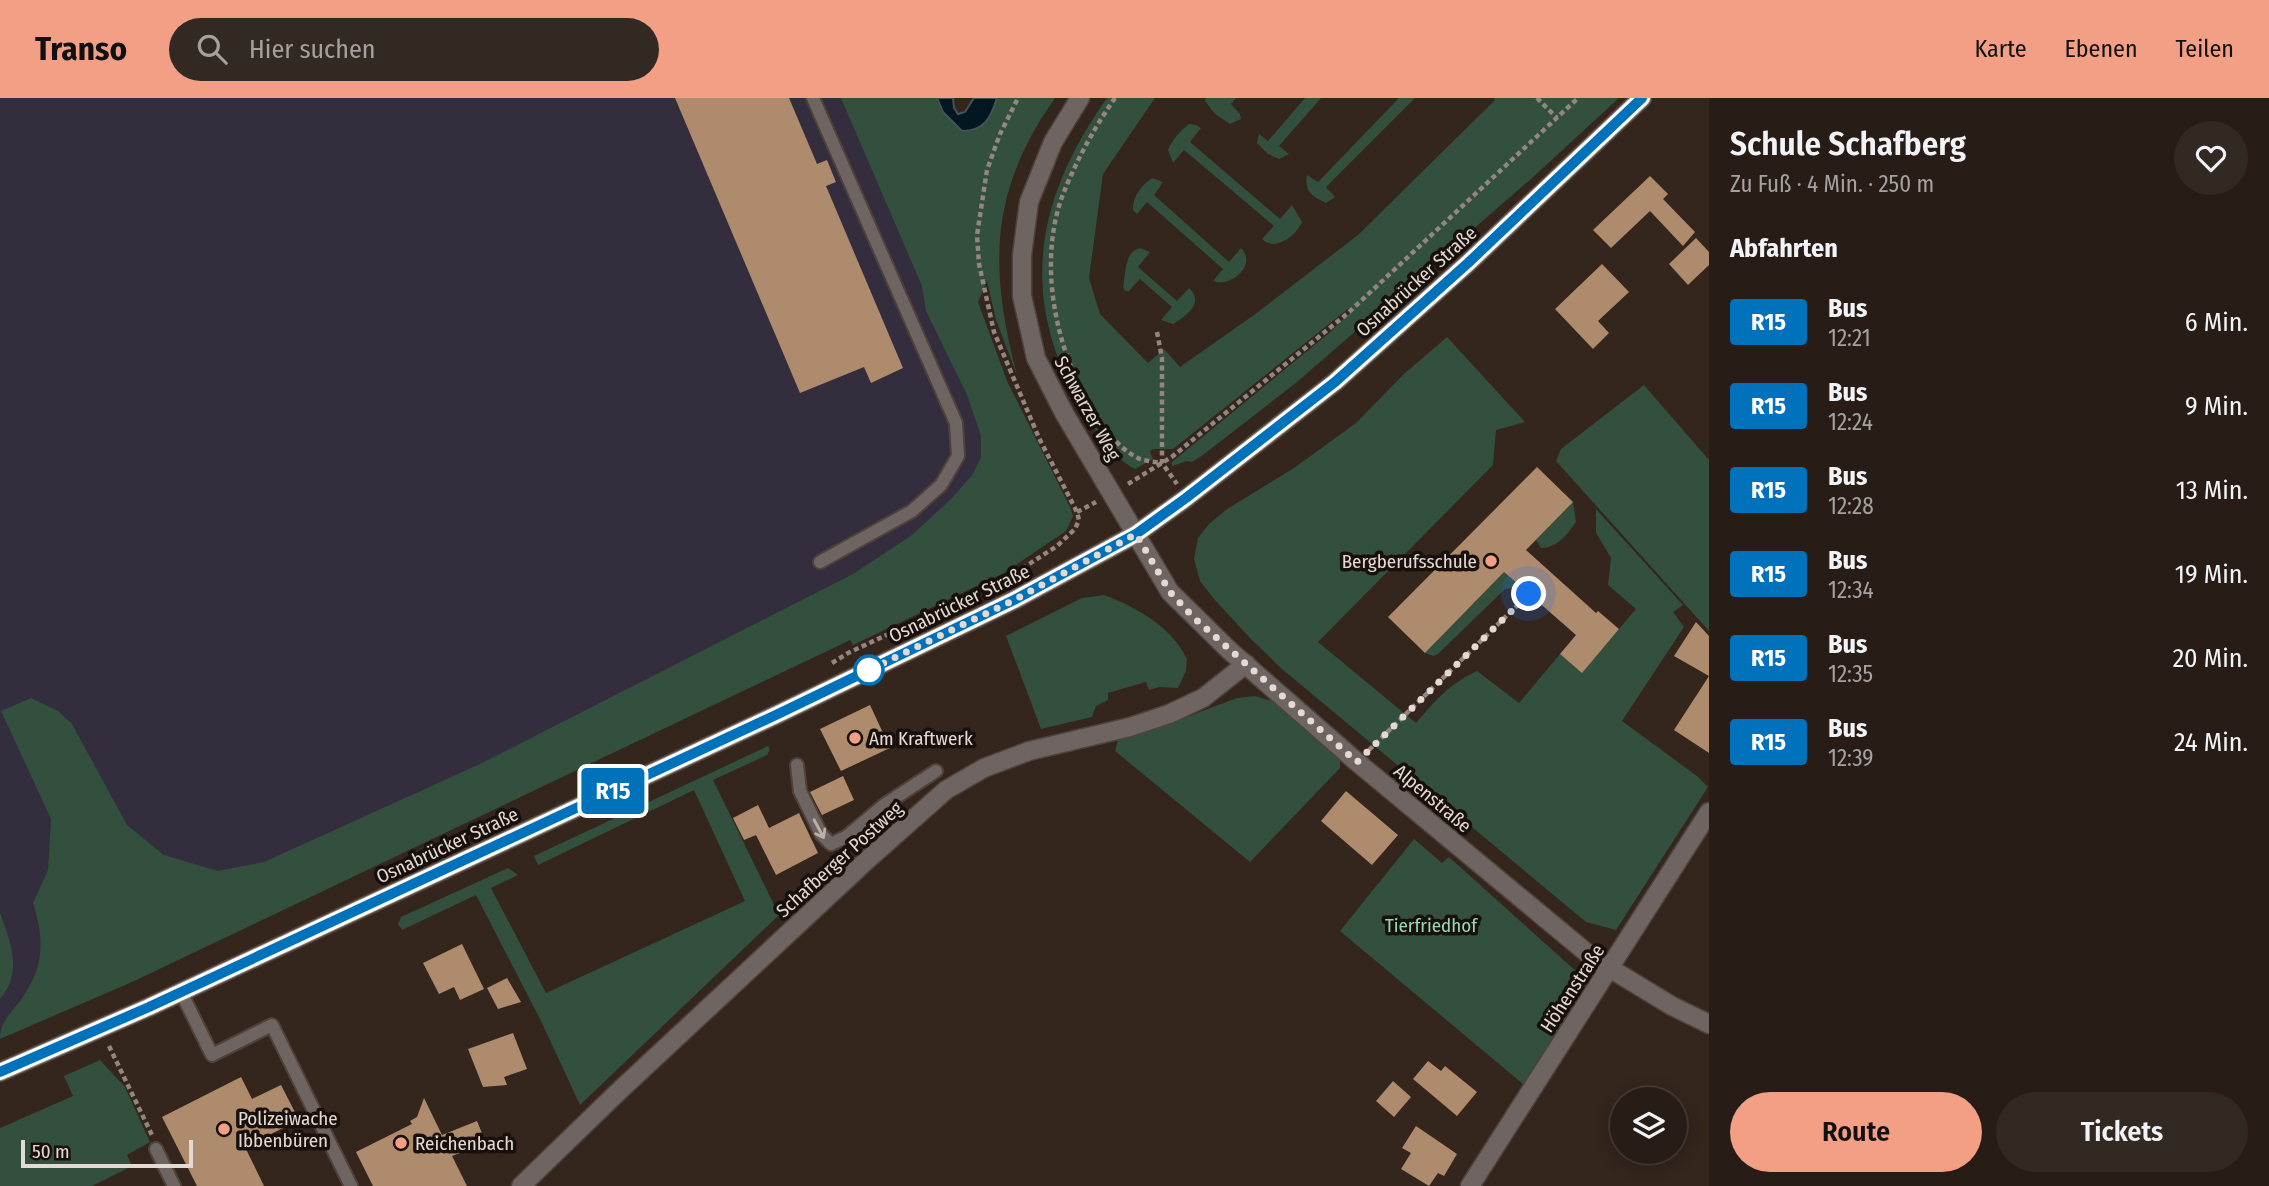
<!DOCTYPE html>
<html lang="de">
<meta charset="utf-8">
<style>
:root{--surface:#271c16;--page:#332923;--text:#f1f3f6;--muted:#a4a1a1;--line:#433a35;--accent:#f39f85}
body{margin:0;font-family:"Fira Sans Condensed",sans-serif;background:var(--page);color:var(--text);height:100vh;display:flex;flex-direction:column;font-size:26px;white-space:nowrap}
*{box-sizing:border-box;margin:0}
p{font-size:23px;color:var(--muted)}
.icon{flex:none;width:38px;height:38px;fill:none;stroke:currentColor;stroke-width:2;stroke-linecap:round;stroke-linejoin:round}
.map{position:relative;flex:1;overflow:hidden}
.side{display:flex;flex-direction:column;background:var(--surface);width:560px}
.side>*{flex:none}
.badge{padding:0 14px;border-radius:5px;font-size:24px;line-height:46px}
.tools{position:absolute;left:1610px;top:989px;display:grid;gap:14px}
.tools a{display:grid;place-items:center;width:77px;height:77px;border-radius:50%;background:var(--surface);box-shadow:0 4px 18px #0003,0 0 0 2px var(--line);font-size:35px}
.scale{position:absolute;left:21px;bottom:18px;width:172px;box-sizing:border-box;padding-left:7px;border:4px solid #e4dad4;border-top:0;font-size:19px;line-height:24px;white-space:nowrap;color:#e4dad4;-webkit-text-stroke:5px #17100c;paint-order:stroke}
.you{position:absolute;width:35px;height:35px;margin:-18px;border:5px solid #fff;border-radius:50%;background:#1a73e8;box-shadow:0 0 0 10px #1a73e833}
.map>.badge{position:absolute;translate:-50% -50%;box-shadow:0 0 0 4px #fff}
h2{padding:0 21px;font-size:26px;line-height:63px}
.round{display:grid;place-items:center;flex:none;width:74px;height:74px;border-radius:37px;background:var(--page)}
.head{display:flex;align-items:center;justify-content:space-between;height:119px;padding:0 21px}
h1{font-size:33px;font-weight:600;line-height:52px}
.primary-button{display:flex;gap:14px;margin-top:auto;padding:14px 21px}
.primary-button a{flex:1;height:80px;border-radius:42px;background:var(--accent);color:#111;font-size:28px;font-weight:600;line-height:80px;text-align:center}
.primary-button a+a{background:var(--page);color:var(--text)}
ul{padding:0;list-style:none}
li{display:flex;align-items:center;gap:21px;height:84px;padding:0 21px}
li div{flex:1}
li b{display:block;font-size:26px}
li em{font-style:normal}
li .badge{min-width:77px;font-weight:700;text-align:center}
header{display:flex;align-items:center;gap:42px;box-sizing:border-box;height:98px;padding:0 35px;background:var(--accent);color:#111}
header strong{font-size:33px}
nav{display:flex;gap:38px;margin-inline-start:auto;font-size:24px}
.search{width:490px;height:63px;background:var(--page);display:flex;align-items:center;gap:18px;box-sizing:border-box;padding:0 24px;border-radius:38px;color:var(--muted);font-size:26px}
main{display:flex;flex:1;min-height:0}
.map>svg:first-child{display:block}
.industrial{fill:#332d3d}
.green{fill:#334f3e}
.water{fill:#021722;stroke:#465257;stroke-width:2}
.building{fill:#af8b6d}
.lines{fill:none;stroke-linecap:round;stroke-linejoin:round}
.service-casing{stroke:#50423a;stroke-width:16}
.minor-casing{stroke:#50423a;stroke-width:21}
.tertiary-casing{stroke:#50423a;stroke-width:21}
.secondary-casing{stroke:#50423a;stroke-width:21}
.path{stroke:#92867f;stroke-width:4.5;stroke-dasharray:5 3.5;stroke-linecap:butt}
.service{stroke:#6e6562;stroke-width:12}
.minor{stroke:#6e6562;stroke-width:18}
.tertiary{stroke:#6e6562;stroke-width:18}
.secondary{stroke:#948781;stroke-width:18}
.oneway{stroke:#bbb1ac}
.line-casing{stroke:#fff;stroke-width:16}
.line{stroke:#0072bc;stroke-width:10}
.walk{stroke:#e4dad4;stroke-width:7;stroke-dasharray:0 12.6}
.poi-dot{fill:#f39f85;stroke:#17100c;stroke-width:2.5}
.stop-dot{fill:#fff;stroke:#0072bc;stroke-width:3.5}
.labels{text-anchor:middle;stroke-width:7;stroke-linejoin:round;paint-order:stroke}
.street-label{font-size:19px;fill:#e4dad4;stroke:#17100c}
.poi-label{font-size:19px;fill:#e4dad4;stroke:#17100c;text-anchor:start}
.park-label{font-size:19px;fill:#95dbb1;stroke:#17100c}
</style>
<header>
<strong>Transo</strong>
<div class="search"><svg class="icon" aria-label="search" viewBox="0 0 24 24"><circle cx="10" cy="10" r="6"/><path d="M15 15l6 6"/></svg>Hier suchen</div>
<nav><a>Karte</a><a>Ebenen</a><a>Teilen</a></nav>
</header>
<main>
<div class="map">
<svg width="1709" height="1088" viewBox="0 0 1709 1088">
<rect width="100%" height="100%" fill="#34251d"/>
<path class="industrial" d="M0 0H932L957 145 1025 355 843 546 0 941Z"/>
<path class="green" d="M841 0H937V4L953 24 993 12 997 0H1055C989 94 989 169 1017 277L996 222 987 183 978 204 1007 283 1071 411 1073 418 1066 433 1004 475 853 547 850 542 132 884 0 941C0 924 11 915 20 903 44 870 45 843 33 805L48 772 51 721 1 613 31 600 58 613 72 626 127 727 164 757 218 773 264 764 482 665 853 476 912 437 952 400 973 376 981 359V338L967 297 926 213 922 188Z
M1107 0H1155L1103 76 1089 180 1100 216 1148 265 1164 251 1180 269 1254 217 1358 137 1495 2 1494 0H1619L1531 81 1297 284 1203 357 1192 364 1187 363 1172 368V364L1328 236 1351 214 1349 210 1173 351H1154L1150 353 1153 361 1135 371C1110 358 1090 326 1077 301 1018 193 1038 97 1107 0Z
M1206 0H1236L1231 6 1240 16 1241 21 1230 26 1215 16 1205 3Z
M1305 0H1321L1279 48 1289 56 1279 61 1268 56 1257 45 1259 36 1268 43Z
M1399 0H1415L1326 89 1335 99 1326 105C1312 98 1304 94 1307 77L1318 84Z
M1189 26 1196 27 1201 30 1190 44 1280 121 1292 107 1302 124C1296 138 1275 154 1262 141L1274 128 1184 52 1173 65 1168 52C1172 42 1180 33 1189 26Z
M1152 80 1163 84 1154 97 1229 164 1241 150C1258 167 1230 190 1213 183L1223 171 1147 104 1137 116 1133 112C1132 99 1142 87 1152 80Z
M1140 150 1150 154 1138 169 1177 203 1189 190C1205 205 1186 218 1173 226L1161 222 1172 209 1140 181 1129 193H1125L1123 189C1126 175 1124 154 1140 150Z
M1447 239 1525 324 1496 332 1493 367 1318 544 1416 625C1436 602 1449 586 1477 573L1519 605 1560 556 1582 574 1636 511 1608 487 1611 460 1596 435V411L1683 507 1673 514 1684 529 1622 623 1697 678 1708 689 1616 832 1586 824 1282 571 1251 541 1214 501 1200 483 1194 461 1198 440 1209 426 1227 411 1294 370 1356 325 1405 275Z
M1644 287 1709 362V533L1556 363 1561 351Z
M1573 404 1576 424C1567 437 1557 450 1541 450L1536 442Z
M1504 474 1517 486 1513 490 1505 491 1438 556 1433 558 1425 555Z
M1104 497C1136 509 1172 529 1187 561L1186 573 1178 590 1159 589 1149 592 1146 584 1108 595V602L1096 608 1092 619 1041 631 1006 538 1082 500Z
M1255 598 1272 603 1340 662V670L1250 764 1115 653 1118 642 1173 624 1237 600Z
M768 648 770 651 767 657 713 682 779 817 580 1007 541 923 476 797 402 832 398 826 401 819 508 770 518 777 491 790 546 895 745 803 694 692 538 767 534 758Z
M1414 741 1442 765 1449 759 1587 883 1584 892 1523 986 1340 833Z
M0 815C11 845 23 874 0 901Z
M100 962 125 989 150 1044 127 1057 132 1068 92 1088H0V1030L73 998 64 978Z"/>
<path class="water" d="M937 0H953L954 10 958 16 965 14 974 0H997C991 19 985 33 962 33L943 14Z"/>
<path class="building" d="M675 0H789L817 66 827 62 836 84 826 88 903 270 871 285 864 269 800 295Z
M1650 78 1668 96 1663 101 1695 134 1683 148 1650 113 1611 150 1593 132Z
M1696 140 1709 154V167L1688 187 1669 166Z
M1602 166 1629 194 1598 223 1609 235 1593 251 1555 211Z
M1537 369 1573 404 1526 452 1596 515 1598 513 1619 531 1582 575 1560 556 1576 537 1504 474 1425 555 1388 519Z
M1696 524 1709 538V655L1674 632 1709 578 1674 558Z
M870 607 890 650 841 673 820 631Z
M843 678 854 702 822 717 824 721 810 694Z
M1346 693 1398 737 1372 767 1321 723Z
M758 707 769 730 799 715 818 755 776 777 756 737 744 742 733 720Z
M462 846 484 891 460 902 454 889 439 896 423 865Z
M507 880 521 904 498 911 487 890Z
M513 935 527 971 504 979 507 987 483 989 468 951Z
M1428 963 1441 973 1445 968 1477 994 1457 1018 1413 981Z
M241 979 252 1001 281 987 299 1022 245 1049 264 1088H197L162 1019Z
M1393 983 1411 999 1394 1019 1376 1003Z
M424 1000 442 1037 477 1023 486 1045 452 1058 467 1088H373L356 1054 412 1026 410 1023 417 1019Z
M1416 1028 1457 1056 1444 1078 1438 1075 1429 1088 1401 1071 1411 1055 1402 1050Z"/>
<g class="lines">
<defs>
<path id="service" d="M813 0 956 325 958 358 941 387 912 413 820 464
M797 667 800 693 821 736 831 746 846 739 884 707 936 673
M181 894 212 957 272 927 351 1088
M156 1051 174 1088"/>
<path id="minor" d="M521 1088 618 994 866 763 946 692 984 670 1029 653 1130 629 1169 616 1203 600 1246 566
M1470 1088 1709 714"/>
<path id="tertiary" d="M1080 0 1053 44 1029 104 1022 157V198L1036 260 1064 315 1170 494 1230 553 1357 664 1593 860 1672 908 1709 926"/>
<path id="secondary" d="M0 974 149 909 778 616 1014 502 1136 436 1186 400 1335 284 1468 165 1642 0"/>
</defs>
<use href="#service" class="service-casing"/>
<use href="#minor" class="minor-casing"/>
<use href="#tertiary" class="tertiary-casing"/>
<use href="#secondary" class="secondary-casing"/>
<path class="path" d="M1115 0C1094 30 1075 65 1062 99 1039 163 1054 244 1087 302 1099 324 1116 350 1140 361 1147 363 1155 364 1162 365
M1537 0 1557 20
M1157 234 1162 260V365L1177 386
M1128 386 1173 358 1348 215 1578 0
M1077 414 1096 404
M832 565 848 555 955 505 1026 468 1057 448 1075 431 1079 422 1077 414 1039 340 994 234 979 166 977 137 987 72 1000 36 1018 0
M1369 652 1529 496
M109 948 152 1037"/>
<use href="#service" class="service"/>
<use href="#minor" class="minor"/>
<use href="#tertiary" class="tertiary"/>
<use href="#secondary" class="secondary"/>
</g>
<defs><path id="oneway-shaft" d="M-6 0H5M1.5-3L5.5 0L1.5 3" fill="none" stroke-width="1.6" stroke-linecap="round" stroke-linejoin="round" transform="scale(1.75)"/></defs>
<use class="oneway" href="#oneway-shaft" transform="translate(819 731) rotate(62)"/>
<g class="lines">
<defs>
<path id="line" d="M0 974 149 909 778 616 1014 502 1136 436 1186 400 1335 284 1468 165 1642 0"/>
</defs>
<use href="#line" class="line-casing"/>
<use href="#line" class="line"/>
<path class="walk" d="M869 572 865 574 1014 502 1136 436 1170 494 1193 519 1357 664 1529 496"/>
</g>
<g class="poi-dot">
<circle cx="1491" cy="463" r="7"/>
<circle cx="855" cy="640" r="7"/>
<circle cx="224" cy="1031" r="7"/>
<circle cx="401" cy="1045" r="7"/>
</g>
<circle class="stop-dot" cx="869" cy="572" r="14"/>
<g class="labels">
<g class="street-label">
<text transform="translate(1416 183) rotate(-42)" y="7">Osnabrücker Straße</text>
<text transform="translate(1088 310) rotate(61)" y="7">Schwarzer Weg</text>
<text transform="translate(959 505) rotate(-26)" y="7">Osnabrücker Straße</text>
<text transform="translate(1433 700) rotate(40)" y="7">Alpenstraße</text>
<text transform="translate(447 747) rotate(-25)" y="7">Osnabrücker Straße</text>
<text transform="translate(839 761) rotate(-42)" y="7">Schafberger Postweg</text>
<text transform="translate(1572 890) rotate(-57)" y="7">Höhenstraße</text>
</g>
<g class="poi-label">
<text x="1477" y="470" text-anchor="end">Bergberufsschule</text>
<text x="869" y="647">Am Kraftwerk</text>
<text x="238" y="1027">Polizeiwache<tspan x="238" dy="22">Ibbenbüren</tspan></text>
<text x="415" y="1052">Reichenbach</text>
</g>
<g class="park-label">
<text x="1431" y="834">Tierfriedhof</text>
</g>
</g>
</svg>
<div class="tools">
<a><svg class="icon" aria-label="layers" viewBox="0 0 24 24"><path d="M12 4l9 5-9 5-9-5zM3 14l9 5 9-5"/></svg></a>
</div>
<div class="scale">50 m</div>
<div class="you" style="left:1529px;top:496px"></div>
<b class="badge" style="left:613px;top:693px;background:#0072bc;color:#fff">R15</b>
</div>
<section class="side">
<div class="head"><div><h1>Schule Schafberg</h1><p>Zu Fuß · 4 Min. · 250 m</p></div><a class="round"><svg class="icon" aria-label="heart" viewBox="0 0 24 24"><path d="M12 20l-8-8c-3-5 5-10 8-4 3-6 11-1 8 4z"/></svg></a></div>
<h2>Abfahrten</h2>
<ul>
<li><span class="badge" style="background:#0072bc;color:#fff">R15</span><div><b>Bus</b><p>12:21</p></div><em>6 Min.</em></li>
<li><span class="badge" style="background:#0072bc;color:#fff">R15</span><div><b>Bus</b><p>12:24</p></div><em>9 Min.</em></li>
<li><span class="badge" style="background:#0072bc;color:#fff">R15</span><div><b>Bus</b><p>12:28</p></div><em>13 Min.</em></li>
<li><span class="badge" style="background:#0072bc;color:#fff">R15</span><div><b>Bus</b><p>12:34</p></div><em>19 Min.</em></li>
<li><span class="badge" style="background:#0072bc;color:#fff">R15</span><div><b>Bus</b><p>12:35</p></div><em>20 Min.</em></li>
<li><span class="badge" style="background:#0072bc;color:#fff">R15</span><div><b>Bus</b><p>12:39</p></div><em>24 Min.</em></li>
</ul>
<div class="primary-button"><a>Route</a><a>Tickets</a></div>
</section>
</main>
